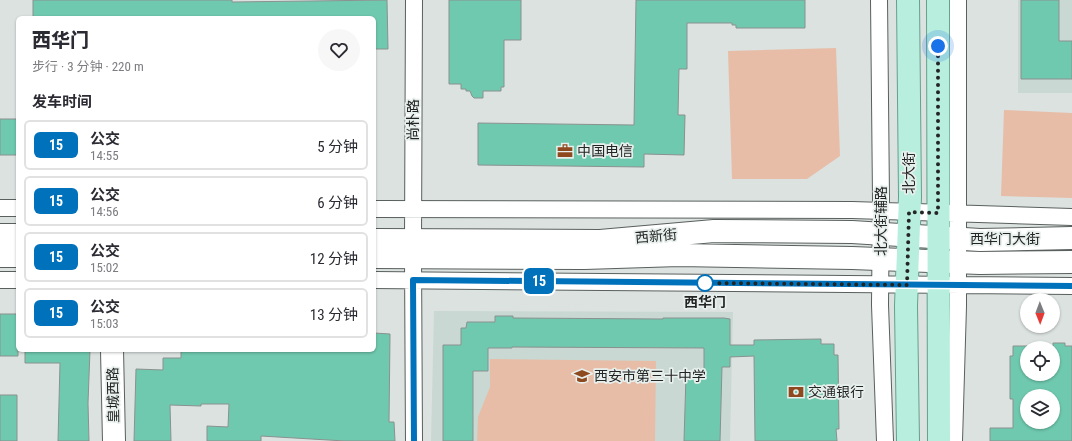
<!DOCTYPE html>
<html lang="zh">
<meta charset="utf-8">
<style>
:root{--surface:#fff;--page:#f7f7f7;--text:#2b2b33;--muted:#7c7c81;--line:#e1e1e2}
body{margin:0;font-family:"Roboto Condensed","Noto Sans SC",sans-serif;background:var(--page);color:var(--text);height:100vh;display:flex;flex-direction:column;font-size:15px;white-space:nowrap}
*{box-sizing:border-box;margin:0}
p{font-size:13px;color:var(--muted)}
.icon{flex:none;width:22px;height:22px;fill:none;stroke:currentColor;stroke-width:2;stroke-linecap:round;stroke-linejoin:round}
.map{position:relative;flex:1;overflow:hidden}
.panel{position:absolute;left:16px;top:16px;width:360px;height:336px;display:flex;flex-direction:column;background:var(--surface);border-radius:6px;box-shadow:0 1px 3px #0004}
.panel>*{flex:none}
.badge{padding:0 8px;border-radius:6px;font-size:14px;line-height:26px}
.needle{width:26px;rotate:179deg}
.buttons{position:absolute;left:1020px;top:293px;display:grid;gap:8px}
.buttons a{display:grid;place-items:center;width:40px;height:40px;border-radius:50%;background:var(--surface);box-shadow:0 1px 3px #0004;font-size:20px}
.you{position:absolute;width:20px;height:20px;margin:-10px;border:3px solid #fff;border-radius:50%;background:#1a73e8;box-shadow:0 0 0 6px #1a73e833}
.map>.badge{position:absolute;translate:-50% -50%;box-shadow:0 0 0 2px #fff}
h2{padding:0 16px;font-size:15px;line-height:36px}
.round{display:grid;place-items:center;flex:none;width:42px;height:42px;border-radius:21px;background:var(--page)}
.summary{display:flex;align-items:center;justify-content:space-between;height:68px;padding:0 16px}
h1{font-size:19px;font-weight:800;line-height:30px}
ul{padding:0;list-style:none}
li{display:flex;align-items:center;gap:12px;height:50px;margin:0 8px 6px;padding:0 8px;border:2px solid var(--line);border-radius:6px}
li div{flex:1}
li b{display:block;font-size:15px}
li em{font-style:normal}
li .badge{min-width:44px;font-weight:700;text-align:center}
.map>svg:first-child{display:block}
.built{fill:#c9d8d2}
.green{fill:#e8bda7}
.building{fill:#6fc9ae;stroke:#8a918f;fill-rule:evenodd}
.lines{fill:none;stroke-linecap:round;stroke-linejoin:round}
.street-casing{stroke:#59605d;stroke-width:18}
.secondary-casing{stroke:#59605d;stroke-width:24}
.primary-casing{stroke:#65a08d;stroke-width:24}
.street{stroke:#fff;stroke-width:16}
.secondary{stroke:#fff;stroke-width:22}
.primary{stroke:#b8eedd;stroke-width:22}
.line-casing{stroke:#fff;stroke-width:9}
.line{stroke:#0072bc;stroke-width:6}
.walk{stroke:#232524;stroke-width:4;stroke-dasharray:0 7.2}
.stop-dot{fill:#fff;stroke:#0072bc;stroke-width:2}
.labels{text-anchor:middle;stroke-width:3.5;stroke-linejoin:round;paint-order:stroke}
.street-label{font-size:14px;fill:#232524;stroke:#e8f0ed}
.poi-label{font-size:14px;fill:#232524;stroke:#e8f0ed;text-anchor:start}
.stop-label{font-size:14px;font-weight:bold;fill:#232524;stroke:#e8f0ed}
</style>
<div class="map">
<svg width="1072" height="441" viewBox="0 0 1072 441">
<rect width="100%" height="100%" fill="#dbe2e0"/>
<path class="built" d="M1018 0H1072V93H1018Z
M434 311 733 312 730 441H431Z"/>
<path class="green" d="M836 48 840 156 807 179H732L728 51Z
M1004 110 1072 113V198L1001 196Z
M490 359 656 361 655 441H477L478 417 490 387Z"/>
<path class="building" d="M33 0H232V2L387 0 388 49H374V18H33Z
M449 0H521V40H504V87H501V91H483V98H474L472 96 470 91H466V89H461V84H449Z
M636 0H805V28H736V25H732V23H687V69H679L678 115H685L684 155 644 154V167L478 165V123L634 125Z
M1021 0H1059V41H1072V79H1021Z
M0 119H18V155H0Z
M0 314H18V356H0Z
M495 316H513V318L663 319V318H724L730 319V345H754V340L821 339V344H834V355H838L839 429H836L837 441H755L754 356 730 357V367H722L720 441H684L686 375 704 376V348L512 347V348H488V371H473V441H443V345H461V328H466L467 322H495Z
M374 333 390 334 389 422H394L395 441H345L261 436V441H207V426L228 427 229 404H201V406L170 405 171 441H134L136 369 163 370V358H181V350H374Z
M1053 343H1065V346H1072V441H990V428H1013V399H1010V356H1013V346H1027V374H1053ZM1027 396H1053V422H1027Z
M25 350H90L88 403 89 441H58L60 363H25Z
M0 395H17V441H0Z"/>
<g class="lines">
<defs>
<path id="street" d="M879 0 881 198 880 305 885 441
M0 208H18
M374 209 852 210 1072 217
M413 240 414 0
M413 257 414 441
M0 280H18
M374 280 1072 286
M954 441 958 306V0"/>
<path id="secondary" d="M0 235H18
M374 240 600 241 714 231 852 232 980 240 1072 238
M0 256H18
M374 257 584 258 679 255 852 258 980 263 1072 262
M112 350 114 441"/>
<path id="primary" d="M938 0 939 441
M908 441 906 306 910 197 908 0"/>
</defs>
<use href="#street" class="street-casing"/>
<use href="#secondary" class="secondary-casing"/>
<use href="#primary" class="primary-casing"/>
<use href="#street" class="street"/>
<use href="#secondary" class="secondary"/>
<use href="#primary" class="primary"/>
</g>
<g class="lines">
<defs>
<path id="line" d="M414 441 413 280 1072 286"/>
</defs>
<use href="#line" class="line-casing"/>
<use href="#line" class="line"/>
<path class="walk" d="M705 283 907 285 909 212 938 213V46"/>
</g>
<defs>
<symbol id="office-bare" viewBox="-9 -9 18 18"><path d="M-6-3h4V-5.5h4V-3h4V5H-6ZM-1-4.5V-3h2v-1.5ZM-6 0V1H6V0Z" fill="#8e491f" stroke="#e8f0ed" stroke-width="2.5" paint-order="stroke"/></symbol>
<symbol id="school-bare" viewBox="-9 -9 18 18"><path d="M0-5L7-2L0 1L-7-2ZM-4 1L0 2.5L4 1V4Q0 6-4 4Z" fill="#8e491f" stroke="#e8f0ed" stroke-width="2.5" paint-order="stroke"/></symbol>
<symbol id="bank-bare" viewBox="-9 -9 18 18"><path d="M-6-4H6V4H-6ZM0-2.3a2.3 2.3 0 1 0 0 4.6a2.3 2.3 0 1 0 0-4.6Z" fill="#8e491f" stroke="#e8f0ed" stroke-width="2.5" paint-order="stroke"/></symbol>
</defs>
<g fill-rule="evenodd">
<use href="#office-bare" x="554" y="140" width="22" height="22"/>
<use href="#school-bare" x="571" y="365" width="22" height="22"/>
<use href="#bank-bare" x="785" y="381" width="22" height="22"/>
</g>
<circle class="stop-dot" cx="705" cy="283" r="8"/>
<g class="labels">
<g class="street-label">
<text transform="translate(413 120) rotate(-90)" y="5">尚朴路</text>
<text transform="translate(909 173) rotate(-90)" y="5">北大街</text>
<text transform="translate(881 221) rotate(-90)" y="5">北大街辅路</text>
<text transform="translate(656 236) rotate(-5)" y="5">西新街</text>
<text x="1005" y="244">西华门大街</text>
<text transform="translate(113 395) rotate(-91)" y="5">皇城西路</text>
</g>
<g class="poi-label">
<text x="577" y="156">中国电信</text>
<text x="594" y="381">西安市第三十中学</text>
<text x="808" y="397">交通银行</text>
</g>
<g class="stop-label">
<text x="705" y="307">西华门</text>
</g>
</g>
</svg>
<div class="buttons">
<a><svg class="needle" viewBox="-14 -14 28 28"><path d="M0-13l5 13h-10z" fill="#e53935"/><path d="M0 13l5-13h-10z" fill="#7c7c81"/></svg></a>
<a><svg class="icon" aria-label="locate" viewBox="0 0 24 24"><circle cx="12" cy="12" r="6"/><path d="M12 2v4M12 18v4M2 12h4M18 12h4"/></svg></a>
<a><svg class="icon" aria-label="layers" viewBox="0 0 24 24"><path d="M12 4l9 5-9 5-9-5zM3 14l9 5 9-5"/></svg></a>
</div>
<div class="you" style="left:938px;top:46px"></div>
<b class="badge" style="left:539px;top:281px;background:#0072bc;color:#fff">15</b>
<section class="panel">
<div class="summary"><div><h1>西华门</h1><p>步行 · 3 分钟 · 220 m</p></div><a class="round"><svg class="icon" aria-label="heart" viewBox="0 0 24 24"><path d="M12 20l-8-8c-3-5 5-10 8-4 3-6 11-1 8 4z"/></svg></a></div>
<h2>发车时间</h2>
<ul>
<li><span class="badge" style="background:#0072bc;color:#fff">15</span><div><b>公交</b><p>14:55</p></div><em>5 分钟</em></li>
<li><span class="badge" style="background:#0072bc;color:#fff">15</span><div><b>公交</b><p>14:56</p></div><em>6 分钟</em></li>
<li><span class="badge" style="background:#0072bc;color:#fff">15</span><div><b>公交</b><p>15:02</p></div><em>12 分钟</em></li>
<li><span class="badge" style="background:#0072bc;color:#fff">15</span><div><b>公交</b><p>15:03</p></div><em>13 分钟</em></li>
</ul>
</section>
</div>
